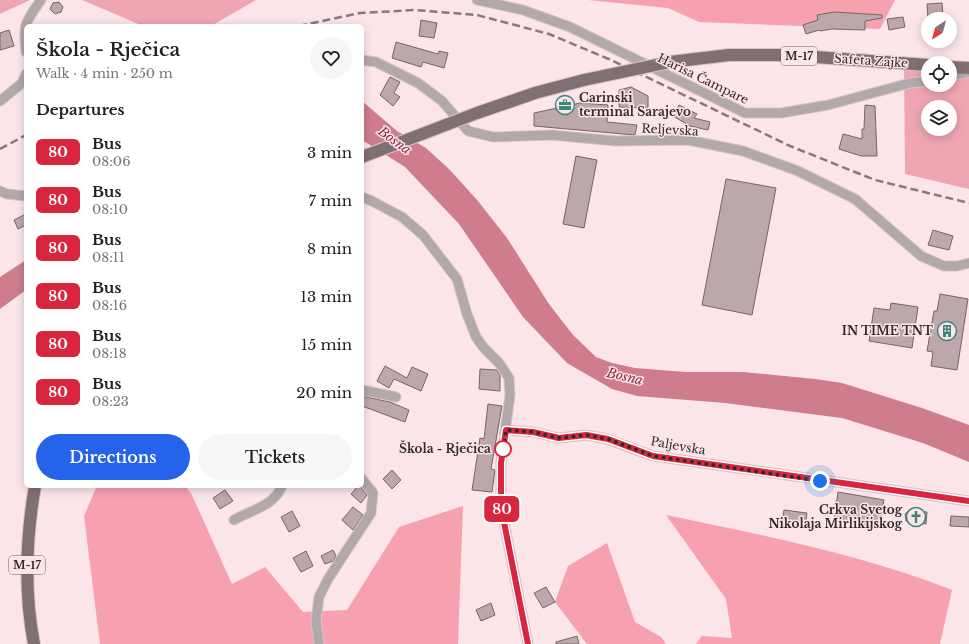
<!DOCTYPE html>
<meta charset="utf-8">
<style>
:root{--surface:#fff;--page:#f6f6f6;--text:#222;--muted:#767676;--accent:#2563eb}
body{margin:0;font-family:"Libre Baskerville",serif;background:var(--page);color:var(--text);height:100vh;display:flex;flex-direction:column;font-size:15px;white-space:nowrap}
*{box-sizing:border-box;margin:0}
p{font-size:13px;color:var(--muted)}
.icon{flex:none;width:22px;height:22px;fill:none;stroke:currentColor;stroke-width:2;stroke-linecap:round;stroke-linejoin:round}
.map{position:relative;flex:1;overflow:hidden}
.drawer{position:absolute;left:24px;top:24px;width:340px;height:464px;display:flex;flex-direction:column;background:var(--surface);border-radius:6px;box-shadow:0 2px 10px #0003}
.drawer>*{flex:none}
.badge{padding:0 8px;border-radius:6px;font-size:14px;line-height:26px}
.needle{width:26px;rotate:216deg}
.buttons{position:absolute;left:921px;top:12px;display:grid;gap:8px}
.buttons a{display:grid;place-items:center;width:36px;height:36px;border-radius:50%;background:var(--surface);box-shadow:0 2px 10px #0003;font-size:20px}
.you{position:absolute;width:20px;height:20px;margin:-10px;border:3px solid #fff;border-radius:50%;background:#1a73e8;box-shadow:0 0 0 6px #1a73e833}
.map>.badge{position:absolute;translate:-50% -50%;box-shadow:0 0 0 2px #fff}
h2{padding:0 12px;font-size:15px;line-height:36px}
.round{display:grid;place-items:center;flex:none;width:42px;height:42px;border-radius:21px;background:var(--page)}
.overview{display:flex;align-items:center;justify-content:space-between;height:68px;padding:0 12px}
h1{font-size:19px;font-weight:600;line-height:30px}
.button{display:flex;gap:8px;margin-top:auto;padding:8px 12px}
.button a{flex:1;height:46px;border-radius:24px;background:var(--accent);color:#fff;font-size:16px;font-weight:600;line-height:46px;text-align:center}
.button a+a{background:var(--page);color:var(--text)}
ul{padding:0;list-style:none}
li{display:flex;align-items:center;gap:12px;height:48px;padding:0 12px}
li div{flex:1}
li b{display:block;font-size:15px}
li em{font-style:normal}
li .badge{min-width:44px;font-weight:700;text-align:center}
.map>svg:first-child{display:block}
.green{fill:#efa5b2;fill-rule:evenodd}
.forest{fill:#f6a0b0}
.water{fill:#cf7d8c}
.building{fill:#bca7aa;stroke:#776467}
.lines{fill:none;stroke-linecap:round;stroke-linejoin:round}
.minor-casing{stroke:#d7c3c6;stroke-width:11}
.primary-casing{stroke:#d7c3c6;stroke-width:14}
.minor{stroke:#b1a8a9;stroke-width:9}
.primary{stroke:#817073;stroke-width:12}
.rail{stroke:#88797b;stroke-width:2.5;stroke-dasharray:8 4;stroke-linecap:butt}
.primary-bridge-casing{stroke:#d7c3c6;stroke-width:14;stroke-linecap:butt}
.primary-bridge{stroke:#817073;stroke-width:12}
.line-casing{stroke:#fff;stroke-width:9}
.line{stroke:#d7263d;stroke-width:6}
.walk{stroke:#32292b;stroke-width:4;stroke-dasharray:0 7.2}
.stop-dot{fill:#fff;stroke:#d7263d;stroke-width:2}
.labels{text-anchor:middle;stroke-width:3;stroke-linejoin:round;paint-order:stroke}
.shield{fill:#fbe5e8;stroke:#6e6164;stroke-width:1}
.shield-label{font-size:11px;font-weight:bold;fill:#32292b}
.street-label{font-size:12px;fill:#32292b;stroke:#fbe5e8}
.poi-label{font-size:12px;font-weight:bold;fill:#32292b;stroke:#fbe5e8;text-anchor:end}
.stop-label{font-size:12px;font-weight:bold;fill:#32292b;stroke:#fbe5e8;text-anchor:end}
.water-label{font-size:13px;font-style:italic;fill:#8c2a45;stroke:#fbe5e8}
</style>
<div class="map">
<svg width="969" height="644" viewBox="0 0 969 644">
<rect width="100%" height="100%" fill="#fbe5e8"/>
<path class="green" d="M0 0H30L0 14Z
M82 0H256L211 26H143Z
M904 64 928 65V85H950V67L969 68V189L905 174ZM928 107H950V129H928Z"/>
<path class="forest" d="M588 0H895L880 29 699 22 668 8Z
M97 486H185L191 493 232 584 265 567 303 612 347 610 399 527 463 506 458 644H100L84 516Z
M666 515C762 535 861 554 952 590L940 644H696L702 636 732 638 726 599Z
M607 543 635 622 661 637 666 644H587L555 602 568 566Z"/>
<path class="water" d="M362 101 397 131 426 148 450 170 478 201 507 238 549 304 573 335 596 357 612 363 635 368 686 372H744L815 379 842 383 922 408 969 425V462L923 443 842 418 725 403 637 396 612 389 567 363 523 317 459 224 405 167 362 140Z
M26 260V290L0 309V277Z"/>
<path class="building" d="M59 2 63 7 61 12 55 14 50 9 53 3Z
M942 3 943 17 928 18 927 4Z
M834 12 882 15V18L865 21V30L832 29 820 31 819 30 806 34 803 25 818 20 817 15Z
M903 17 905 27 889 30 887 19Z
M421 20 437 23 434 38 419 36Z
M9 30 14 46 0 50V33Z
M396 42 438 54 439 51 448 53 444 68 423 62 421 67 392 58Z
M390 77 400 82 394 93 400 97 393 106 380 95Z
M631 87 648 96V108L619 107V90Z
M580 103 608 105 607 122 637 125 635 135 534 126V113Z
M679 105 697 114 694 118 710 122 708 130 690 126 673 116Z
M865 105 875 106 877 156H861L839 149 843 134 862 139V129H864Z
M576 156 597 160 584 228 563 224Z
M726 179 776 188 752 315 702 305Z
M26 214V225L18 229 14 220Z
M933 230 953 236 949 250 928 245Z
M940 294 968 299 957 370 931 366 933 352 927 351 934 311H937Z
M891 303 918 307 912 348 869 341 874 308 890 310Z
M385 366 407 378 412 367 428 374 421 391 394 379 389 388 377 381Z
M480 369 497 370 500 376V391L479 389Z
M362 396 390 402 409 410 405 422 362 406Z
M488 404 502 406 491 469 495 470 492 492 472 490 480 438 484 439Z
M392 470 401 480 392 489 383 479Z
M358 486H360L367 495 361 503 351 494Z
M225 490 233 501 220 509 213 498Z
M838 492 884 500 879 528 834 521Z
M353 507 363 515 353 530 342 520Z
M784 510 807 513 805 527 782 523Z
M909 510 927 512 926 524 906 521 905 514Z
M292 511 300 526 289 532 281 517Z
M951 516 969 517V527L950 526Z
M333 550 336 556 333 561 325 564 321 556Z
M306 551 313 566 301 572 293 558Z
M546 587 555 602 543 608 534 593Z
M491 603 495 615 481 621 476 610Z
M577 636 579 644H556V642Z"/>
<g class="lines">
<defs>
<path id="minor" d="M477 0 523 10 570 27 745 113H781L828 105 910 83 928 81
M26 52C23 23 25 23 41 0
M362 60 376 62 418 83 442 101 468 131 493 137 552 135 615 141 688 140 743 151 798 171 855 199 921 256 944 266H957L969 263
M950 76 969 72
M0 101 22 83 26 74
M0 191 7 194 26 196
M362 197 372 201 402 217 423 235 457 279 467 314 476 337 484 348 499 363 509 378 510 395 501 463V507L528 644
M362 390 396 397
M506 430 533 432 559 438 586 435 607 439 653 456 969 501
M234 520C251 510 274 506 282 486
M319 644 316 621 319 597 328 579 371 513 373 493 362 479"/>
<path id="primary" d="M670 62 729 55H787L928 65
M950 67 969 68
M477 113 535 93 584 80
M34 644C24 592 26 538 35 486"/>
</defs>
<use href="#minor" class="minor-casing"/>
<use href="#primary" class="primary-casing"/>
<use href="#minor" class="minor"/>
<use href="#primary" class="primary"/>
<path class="rail" d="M299 26 360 13 415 10 477 15 549 34 611 60 790 146 875 180 969 203
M0 149 26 135"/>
<defs>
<path id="primary-bridge" d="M584 80 670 62
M362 157 477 113"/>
</defs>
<use href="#primary-bridge" class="primary-bridge-casing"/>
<use href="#primary-bridge" class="primary-bridge"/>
</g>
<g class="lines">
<defs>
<path id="line" d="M528 644 501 507V463L506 430 533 432 559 438 586 435 608 439 653 456 969 501"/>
</defs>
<use href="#line" class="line-casing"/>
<use href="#line" class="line"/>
<path class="walk" d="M503 449V452L506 430 533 432 559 438 586 435 608 439 653 456 820 481"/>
</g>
<defs>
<symbol id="office-ring" viewBox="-11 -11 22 22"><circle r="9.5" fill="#fbe5e8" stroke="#3e857e" stroke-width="1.5"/><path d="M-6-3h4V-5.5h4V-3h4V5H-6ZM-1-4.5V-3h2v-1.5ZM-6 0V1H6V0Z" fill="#3e857e"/></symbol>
<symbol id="building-ring" viewBox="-11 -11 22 22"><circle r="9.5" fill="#fbe5e8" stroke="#3e857e" stroke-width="1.5"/><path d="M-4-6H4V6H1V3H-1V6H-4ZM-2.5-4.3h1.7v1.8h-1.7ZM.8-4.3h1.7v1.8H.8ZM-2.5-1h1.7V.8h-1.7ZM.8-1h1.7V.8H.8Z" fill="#3e857e"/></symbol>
<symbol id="church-ring" viewBox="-11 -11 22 22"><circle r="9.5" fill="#fbe5e8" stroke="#3e857e" stroke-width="1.5"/><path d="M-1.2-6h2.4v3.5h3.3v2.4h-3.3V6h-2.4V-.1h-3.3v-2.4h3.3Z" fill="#3e857e"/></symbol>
</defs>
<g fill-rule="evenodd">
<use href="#office-ring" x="554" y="94" width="22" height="22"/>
<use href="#building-ring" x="936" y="320" width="22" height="22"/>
<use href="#church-ring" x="905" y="506" width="22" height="22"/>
</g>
<circle class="stop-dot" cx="503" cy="449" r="8"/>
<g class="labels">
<g class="shield">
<rect x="781" y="47" width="36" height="18" rx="3"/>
<rect x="9" y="556" width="36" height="18" rx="3"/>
</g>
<g class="shield-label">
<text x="799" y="60">M-17</text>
<text x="27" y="569">M-17</text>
</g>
<g class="street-label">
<text transform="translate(871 61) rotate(4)" y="4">Safeta Zajke</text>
<text transform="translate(703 79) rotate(26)" y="4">Harisa Čampare</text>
<text transform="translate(670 130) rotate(3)" y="4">Reljevska</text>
<text transform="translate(678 446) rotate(10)" y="4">Paljevska</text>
</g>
<g class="poi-label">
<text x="579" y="102" text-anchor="start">Carinski<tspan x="579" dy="14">terminal Sarajevo</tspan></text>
<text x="933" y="335">IN TIME TNT</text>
<text x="902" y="514">Crkva Svetog<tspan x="902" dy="14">Nikolaja Mirlikijskog</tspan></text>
</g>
<g class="stop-label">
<text x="491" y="453">Škola - Rječica</text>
</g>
<g class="water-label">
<text transform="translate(395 140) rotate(36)" y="5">Bosna</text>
<text transform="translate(625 376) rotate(13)" y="5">Bosna</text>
</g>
</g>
</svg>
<div class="buttons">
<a><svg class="needle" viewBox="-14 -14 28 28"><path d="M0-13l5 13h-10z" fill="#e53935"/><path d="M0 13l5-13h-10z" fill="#767676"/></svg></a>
<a><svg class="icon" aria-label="locate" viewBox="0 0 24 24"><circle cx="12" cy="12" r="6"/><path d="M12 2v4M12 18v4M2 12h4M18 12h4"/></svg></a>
<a><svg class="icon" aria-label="layers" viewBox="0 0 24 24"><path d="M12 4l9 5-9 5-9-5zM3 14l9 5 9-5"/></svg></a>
</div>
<div class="you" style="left:820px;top:481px"></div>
<b class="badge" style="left:502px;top:509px;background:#d7263d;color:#fff">80</b>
<section class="drawer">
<div class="overview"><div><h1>Škola - Rječica</h1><p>Walk · 4 min · 250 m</p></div><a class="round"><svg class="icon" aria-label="heart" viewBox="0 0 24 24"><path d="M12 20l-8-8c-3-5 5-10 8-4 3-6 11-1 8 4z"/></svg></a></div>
<h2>Departures</h2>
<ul>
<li><span class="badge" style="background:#d7263d;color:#fff">80</span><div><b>Bus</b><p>08:06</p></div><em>3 min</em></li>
<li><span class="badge" style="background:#d7263d;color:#fff">80</span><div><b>Bus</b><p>08:10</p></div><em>7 min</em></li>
<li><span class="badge" style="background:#d7263d;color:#fff">80</span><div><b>Bus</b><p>08:11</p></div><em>8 min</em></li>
<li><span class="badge" style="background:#d7263d;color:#fff">80</span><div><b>Bus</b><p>08:16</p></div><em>13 min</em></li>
<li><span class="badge" style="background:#d7263d;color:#fff">80</span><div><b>Bus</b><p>08:18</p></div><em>15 min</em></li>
<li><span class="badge" style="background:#d7263d;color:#fff">80</span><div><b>Bus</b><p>08:23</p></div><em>20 min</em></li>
</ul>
<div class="button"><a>Directions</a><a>Tickets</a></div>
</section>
</div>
